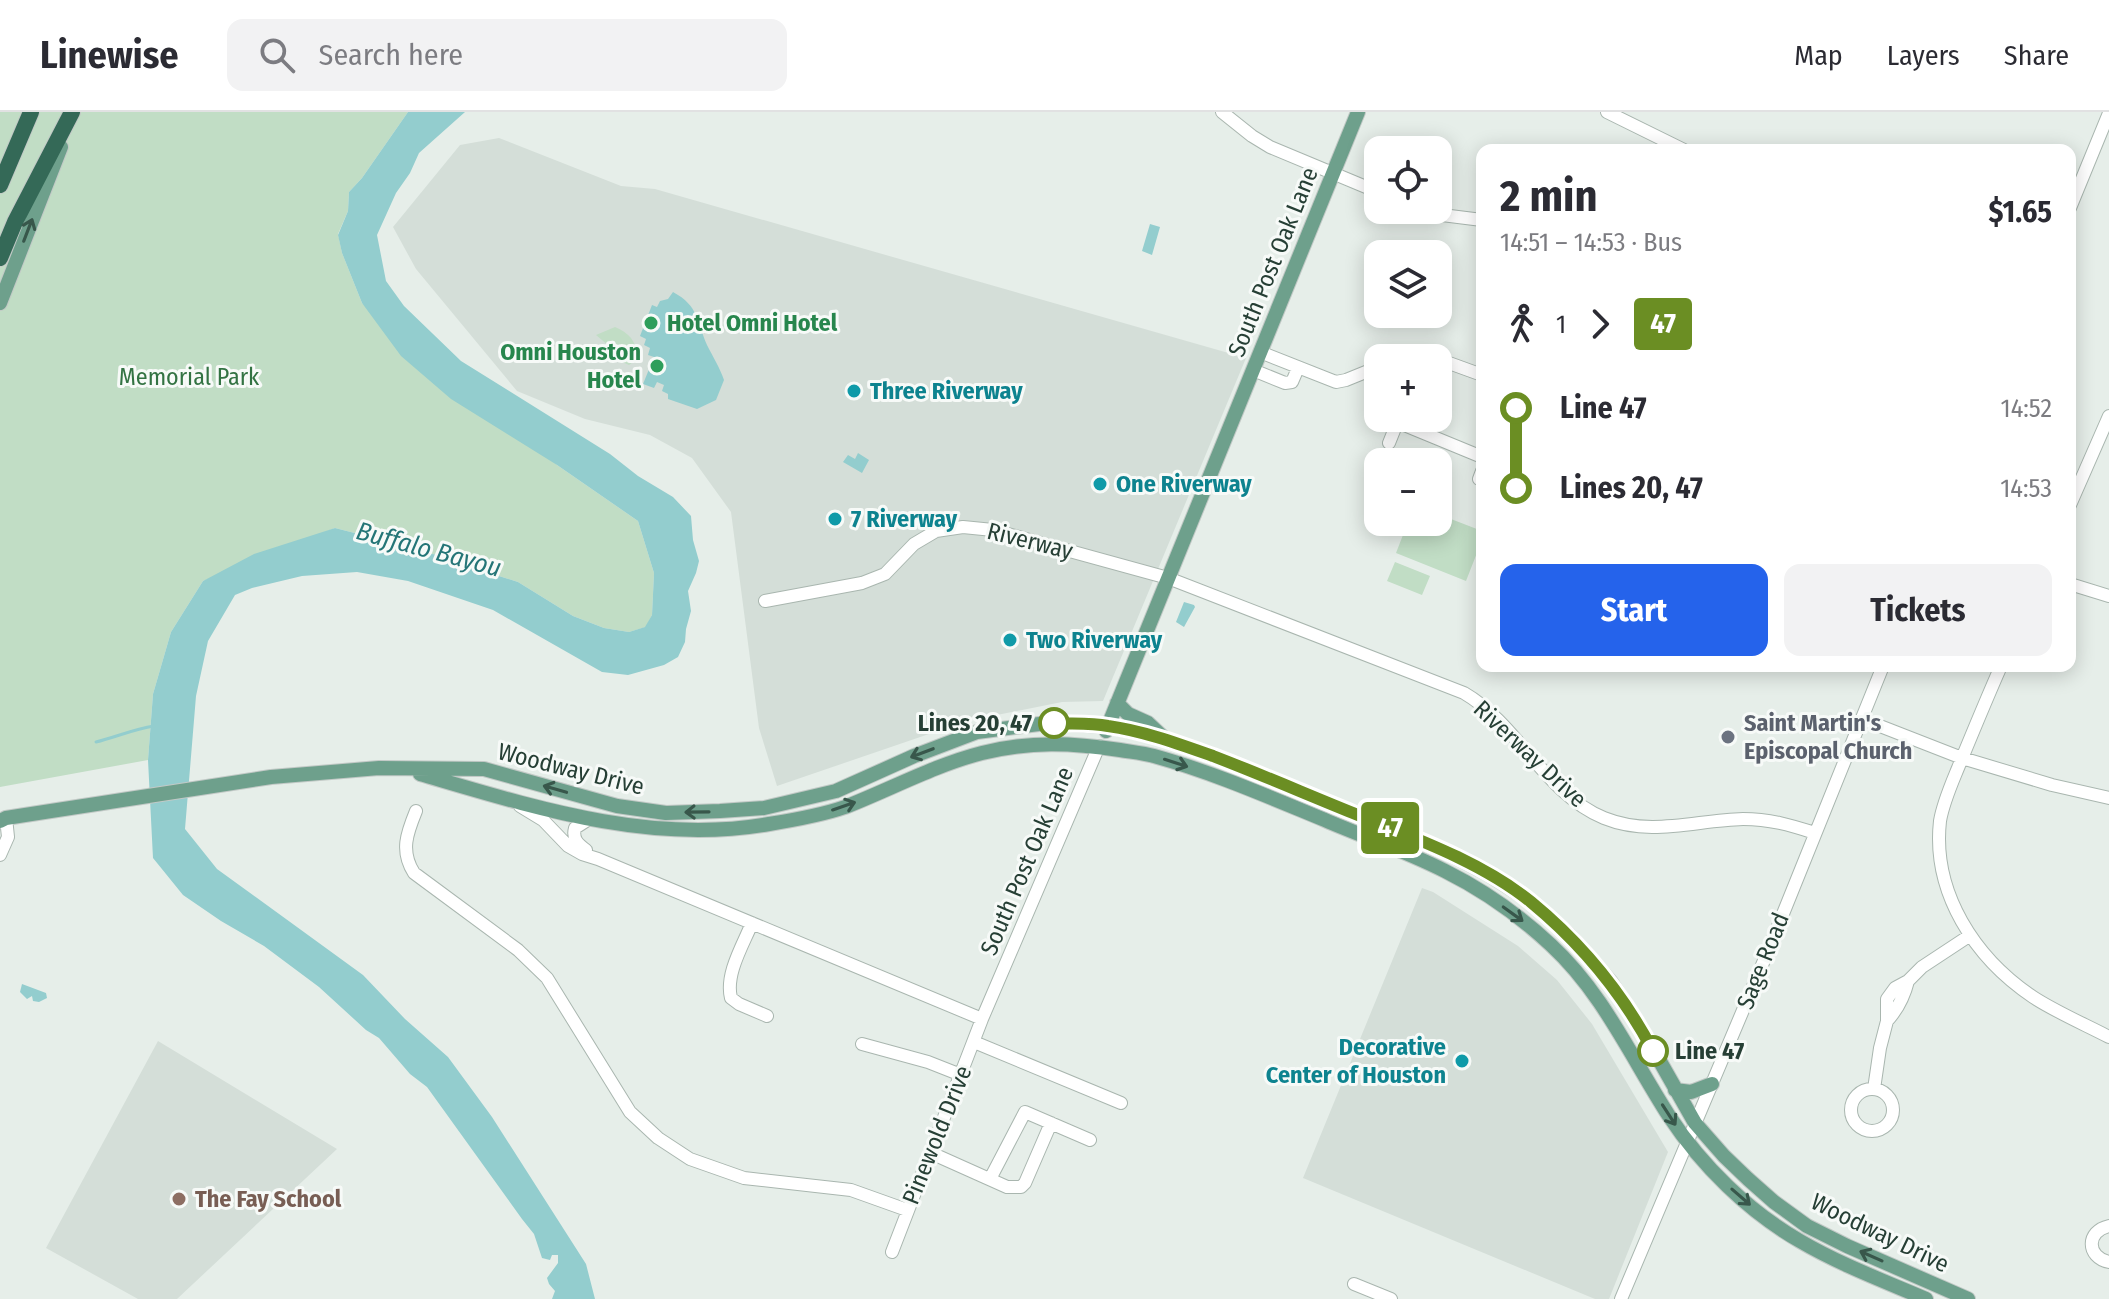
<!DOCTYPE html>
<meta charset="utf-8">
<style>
:root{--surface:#fff;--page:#f2f2f3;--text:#2b2b33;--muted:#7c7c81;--line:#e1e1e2;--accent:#2563eb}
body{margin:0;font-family:"Fira Sans Condensed",sans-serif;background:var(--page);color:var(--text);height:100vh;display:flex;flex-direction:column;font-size:30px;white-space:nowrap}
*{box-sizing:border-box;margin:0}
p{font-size:26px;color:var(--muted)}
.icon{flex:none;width:44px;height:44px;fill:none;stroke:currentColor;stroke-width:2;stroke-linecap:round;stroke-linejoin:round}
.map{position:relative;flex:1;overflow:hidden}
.sheet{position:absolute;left:1476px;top:32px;width:600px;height:528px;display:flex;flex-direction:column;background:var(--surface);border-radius:16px;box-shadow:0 4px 20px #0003}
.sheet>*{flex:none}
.badge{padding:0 16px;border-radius:6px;font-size:28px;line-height:52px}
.buttons{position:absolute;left:1364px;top:24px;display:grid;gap:16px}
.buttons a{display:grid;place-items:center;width:88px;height:88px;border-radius:16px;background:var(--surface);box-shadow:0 4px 20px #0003;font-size:40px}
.map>.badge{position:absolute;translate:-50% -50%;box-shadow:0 0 0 4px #fff}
.legs{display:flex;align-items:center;gap:12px;height:88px;padding:0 24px;font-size:26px}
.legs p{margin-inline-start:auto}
.head{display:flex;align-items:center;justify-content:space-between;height:136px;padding:0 24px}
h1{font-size:44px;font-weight:700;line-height:60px}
.cta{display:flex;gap:16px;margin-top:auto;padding:16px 24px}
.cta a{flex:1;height:92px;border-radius:16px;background:var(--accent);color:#fff;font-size:32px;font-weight:700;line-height:92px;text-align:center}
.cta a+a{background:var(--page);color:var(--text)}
ul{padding:0 24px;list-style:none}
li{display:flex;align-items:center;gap:28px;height:80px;font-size:30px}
li i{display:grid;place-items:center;width:12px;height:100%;margin:0 10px;background:currentColor}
li i::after{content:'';width:20px;height:20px;margin:-10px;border:6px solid;border-radius:50%;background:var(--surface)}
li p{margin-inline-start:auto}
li:first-child i{background:linear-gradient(#0000 50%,currentColor 0)}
li:last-child i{background:linear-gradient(currentColor 50%,#0000 0)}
header{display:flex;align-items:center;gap:48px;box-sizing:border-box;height:112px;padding:0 40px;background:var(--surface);border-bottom:2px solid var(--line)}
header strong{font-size:38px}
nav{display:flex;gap:44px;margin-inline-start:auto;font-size:28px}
.search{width:560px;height:72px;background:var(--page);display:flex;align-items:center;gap:20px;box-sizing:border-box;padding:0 28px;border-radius:16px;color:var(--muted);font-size:30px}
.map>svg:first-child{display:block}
.built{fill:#d4ded8}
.green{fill:#c1ddc5}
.water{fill:#93cdce}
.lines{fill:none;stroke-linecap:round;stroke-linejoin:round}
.stream{stroke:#93cdce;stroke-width:3}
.minor-casing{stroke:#a9b6af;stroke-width:14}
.major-casing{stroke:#c2c9c6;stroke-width:16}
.highway-casing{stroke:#c2c9c6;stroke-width:18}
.minor{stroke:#fff;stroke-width:12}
.major{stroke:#6ea08c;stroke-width:14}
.highway{stroke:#346957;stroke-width:16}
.oneway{stroke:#38574b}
.line-1-casing{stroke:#fff;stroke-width:18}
.line-1{stroke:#6b8e23;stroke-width:12}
.leisure-dot{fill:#2e9e5b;stroke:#f7faf8;stroke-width:3}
.culture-dot{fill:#0f9aa8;stroke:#f7faf8;stroke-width:3}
.stop-1-dot{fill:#fff;stroke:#6b8e23;stroke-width:4}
.worship-dot{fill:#6b7280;stroke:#f7faf8;stroke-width:3}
.education-dot{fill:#8d6e63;stroke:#f7faf8;stroke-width:3}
.labels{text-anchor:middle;stroke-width:6;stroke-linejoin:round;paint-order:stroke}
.street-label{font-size:24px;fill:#263f35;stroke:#f7faf8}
.leisure-label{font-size:24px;font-weight:bold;fill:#27864d;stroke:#f7faf8;text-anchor:start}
.park-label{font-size:24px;fill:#337343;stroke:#f7faf8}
.culture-label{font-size:24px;font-weight:bold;fill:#0d838f;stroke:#f7faf8;text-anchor:start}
.stop-label{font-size:24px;font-weight:bold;fill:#263f35;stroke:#f7faf8;text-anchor:end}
.worship-label{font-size:24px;font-weight:bold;fill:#5b616d;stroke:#f7faf8;text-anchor:start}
.education-label{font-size:24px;font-weight:bold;fill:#785e54;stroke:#f7faf8;text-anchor:start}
.water-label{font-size:26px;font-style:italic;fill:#247577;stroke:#f7faf8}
</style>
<header>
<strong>Linewise</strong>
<div class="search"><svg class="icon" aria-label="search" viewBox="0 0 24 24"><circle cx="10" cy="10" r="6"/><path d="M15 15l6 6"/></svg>Search here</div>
<nav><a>Map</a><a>Layers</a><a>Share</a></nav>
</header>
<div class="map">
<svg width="2109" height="1187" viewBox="0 0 2109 1187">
<rect width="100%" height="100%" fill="#e6eee9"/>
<path class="built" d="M499 26 621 74 655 77 1246 246 1103 589 1062 590 967 609 777 674 759 616 731 400 692 346 650 323 585 307 517 279 416 157 393 115 460 33Z
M1422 776 1433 780 1518 834 1557 868 1592 912 1668 1040 1609 1187H1595L1303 1066Z
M158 929 337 1037 177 1187H138L46 1136Z"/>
<path class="green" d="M0 0H408L362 66 349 80 348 99 338 122 342 141 362 191 557 353 638 409 654 461 652 503 646 515 629 520 604 516 573 504 518 470 464 453 444 444 414 440 386 429 335 416 203 469 171 520 153 582 148 648 0 675Z
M615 215C629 221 638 230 637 247L629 253 608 244 609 234 596 223Z
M1438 402 1482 419V428L1466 469 1396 441 1408 410H1438Z
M1395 450 1430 464 1422 483 1387 469Z"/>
<path class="water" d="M408 0H465L419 41 410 61 396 81 377 123 386 169 404 194 461 249 610 342 638 364 673 385 691 404 693 428 699 449 696 461 688 479 691 499 686 517 685 530 678 545 664 553 628 563 602 560 493 498 408 469 357 460 302 464 252 476 235 483 208 529 196 584 185 717 217 757 363 863 405 907 448 945 492 1005 586 1152 595 1187H552L555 1179 549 1172 547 1166 558 1151V1143H552L550 1148 542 1146 534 1122 522 1107 427 975 410 962 379 926 366 918 319 875 264 834 221 809 183 783 153 746 148 648 153 582 171 520 203 469 254 442 335 416 386 429 414 439 444 444 464 453 518 470 573 504 604 516 629 520 645 515 652 503 654 461 638 409 557 353 451 287 401 244 362 191 342 141 338 123 348 99 349 80 362 66Z
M1150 112 1160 115 1152 143 1142 139Z
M673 180C699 194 697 210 707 233 713 245 720 256 724 268L716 288 697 297 668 287V282L662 279 664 273 657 270 654 276 643 272 654 245 648 243 650 236 644 233 646 227 640 224 652 193 657 195 660 189 668 187Z
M858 341 869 348 862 361 843 350 848 343 855 347Z
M1184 490 1194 493 1195 495 1184 515 1176 510Z
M22 872 46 881 47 886 39 890 33 889 32 884 27 887 20 880Z"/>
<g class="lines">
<path class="stream" d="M96 630C116 625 134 617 154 614"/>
<defs>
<path id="minor" d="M1222 0 1252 24 1270 35 1378 80
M1607 0 1684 38
M2070 96 2109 1
M1424 98 1442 103 1482 108
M1260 240 1336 270 1346 268 1378 255
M1411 246 1425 244 1435 246
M1438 247 1482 263
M1253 258 1285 271 1292 270 1298 256
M1397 310 1482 345
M1389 331 1399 306
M1479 367 1482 359
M2070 393 2109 304
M2070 472 2109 484
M765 489 862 471 885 462 914 432 936 419 963 415 993 418 1168 466 1464 581C1519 613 1544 681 1604 706 1651 725 1696 708 1743 707 1770 707 1790 713 1815 721
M2001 554C1986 588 1972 622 1958 656 1951 673 1943 691 1940 709 1932 781 1975 846 2033 885 2056 900 2084 912 2109 925
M1862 607 1962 646 2052 673 2109 686
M520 694 543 708 568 734 582 742 598 747 982 907
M416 699C407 721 400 739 414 761L518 838 547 866 630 1000 658 1026 690 1047 744 1066 851 1078 907 1098
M586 738C578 732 572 727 575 716L589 707
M0 743 8 725 6 706
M752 811C743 833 725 862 731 886L739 892 767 904
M1887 909C1898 897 1904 885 1908 869
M974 930 1121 991
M862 932 928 950 961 963
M1874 977 1880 936 1887 909V887L1895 876 1908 869 1922 855 1969 824
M1851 998a21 21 0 1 1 42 0a21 21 0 1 1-42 0Z
M931 1041 1007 1075H1021L1025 1071 1051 1011
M990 1067 1025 1000 1090 1028
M2109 1114C2086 1119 2086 1145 2109 1150
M892 1140 982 907 1099 634
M1354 1172 1391 1187
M1621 1187 1768 839 1883 554"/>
<path id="major" d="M0 191 61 35
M1117 591 1128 602 1148 611 1164 626
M1106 619 1358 0
M420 662C533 695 650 733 769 712 794 708 822 703 845 695 891 677 935 653 982 641 1030 629 1072 631 1120 638 1132 640 1143 641 1154 644 1212 660 1269 685 1325 708 1364 725 1406 739 1445 759 1483 778 1520 804 1551 833 1603 881 1631 945 1669 1004 1702 1054 1748 1099 1800 1129 1839 1152 1884 1169 1926 1187
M0 709 6 706 25 703 271 665 379 656 484 657 617 694 666 701 720 699 764 696 836 679 914 644 977 620 1047 611 1108 614 1158 625 1228 650 1444 739 1488 762 1529 788 1569 823 1610 869 1641 916 1695 1011 1724 1044 1748 1067 1774 1090 1807 1114 1847 1134 1968 1187
M1675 978 1691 980 1712 972"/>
<path id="highway" d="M0 73 31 0
M0 146 15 110 72 0"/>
</defs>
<use href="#minor" class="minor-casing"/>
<use href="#major" class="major-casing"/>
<use href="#highway" class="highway-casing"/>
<use href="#minor" class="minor"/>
<use href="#major" class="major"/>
<use href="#highway" class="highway"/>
</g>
<defs><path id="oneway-shaft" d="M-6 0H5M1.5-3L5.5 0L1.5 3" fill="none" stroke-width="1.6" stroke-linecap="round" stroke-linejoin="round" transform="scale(2)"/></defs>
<g class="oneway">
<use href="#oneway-shaft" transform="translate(28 118) rotate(-69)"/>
<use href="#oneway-shaft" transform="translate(922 641) rotate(159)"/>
<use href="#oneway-shaft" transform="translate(1176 651) rotate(18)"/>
<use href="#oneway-shaft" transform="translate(555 677) rotate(-164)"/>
<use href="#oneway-shaft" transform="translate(844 694) rotate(-19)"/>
<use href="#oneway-shaft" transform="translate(697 700) rotate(179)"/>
<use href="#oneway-shaft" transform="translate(1513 802) rotate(36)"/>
<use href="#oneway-shaft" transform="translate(1669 1003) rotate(57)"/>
<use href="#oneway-shaft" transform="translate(1741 1085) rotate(41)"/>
<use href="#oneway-shaft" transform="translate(1871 1144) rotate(-156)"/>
</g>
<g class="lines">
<defs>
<path id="line-1" d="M1054 611C1072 612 1091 611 1108 614 1144 619 1179 632 1213 644 1260 662 1306 682 1353 701 1412 725 1482 750 1531 790 1582 832 1623 882 1653 939"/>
</defs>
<use href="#line-1" class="line-1-casing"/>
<use href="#line-1" class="line-1"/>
</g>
<g class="leisure-dot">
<circle cx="651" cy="211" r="8"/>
<circle cx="657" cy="254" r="8"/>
</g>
<g class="culture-dot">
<circle cx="854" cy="279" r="8"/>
<circle cx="1100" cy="372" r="8"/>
<circle cx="835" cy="407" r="8"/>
<circle cx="1010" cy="528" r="8"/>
<circle cx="1462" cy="949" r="8"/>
</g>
<g class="stop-1-dot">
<circle cx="1054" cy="611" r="14"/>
<circle cx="1653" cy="939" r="14"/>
</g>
<circle class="worship-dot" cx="1728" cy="625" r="8"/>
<circle class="education-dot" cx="179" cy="1087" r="8"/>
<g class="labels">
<g class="street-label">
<text transform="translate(1273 150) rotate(-68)" y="8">South Post Oak Lane</text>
<text transform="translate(1030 429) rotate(14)" y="8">Riverway</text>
<text transform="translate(1530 642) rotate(43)" y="8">Riverway Drive</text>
<text transform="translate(571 657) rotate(14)" y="8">Woodway Drive</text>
<text transform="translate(1027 749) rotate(-67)" y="8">South Post Oak Lane</text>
<text transform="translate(1763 849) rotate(-68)" y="8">Sage Road</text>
<text transform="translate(937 1023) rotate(-68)" y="8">Pinewold Drive</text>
<text transform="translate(1880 1121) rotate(26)" y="8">Woodway Drive</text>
</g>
<g class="leisure-label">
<text x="667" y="219">Hotel Omni Hotel</text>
<text x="641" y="248" text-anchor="end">Omni Houston<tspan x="641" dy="28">Hotel</tspan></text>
</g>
<g class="park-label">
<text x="189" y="273">Memorial Park</text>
</g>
<g class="culture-label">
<text x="870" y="287">Three Riverway</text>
<text x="1116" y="380">One Riverway</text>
<text x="851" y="415">7 Riverway</text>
<text x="1026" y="536">Two Riverway</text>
<text x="1446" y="943" text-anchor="end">Decorative<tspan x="1446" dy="28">Center of Houston</tspan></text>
</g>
<g class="stop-label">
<text x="1032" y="619">Lines 20, 47</text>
<text x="1675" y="947" text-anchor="start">Line 47</text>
</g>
<g class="worship-label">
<text x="1744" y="619">Saint Martin's<tspan x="1744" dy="28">Episcopal Church</tspan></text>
</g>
<g class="education-label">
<text x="195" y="1095">The Fay School</text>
</g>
<g class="water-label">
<text transform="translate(429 437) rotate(15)" y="9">Buffalo Bayou</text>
</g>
</g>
</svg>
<div class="buttons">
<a><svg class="icon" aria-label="locate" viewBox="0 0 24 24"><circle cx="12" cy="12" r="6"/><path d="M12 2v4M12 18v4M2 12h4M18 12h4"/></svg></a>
<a><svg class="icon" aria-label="layers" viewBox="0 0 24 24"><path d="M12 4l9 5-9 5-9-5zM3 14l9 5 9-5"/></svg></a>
<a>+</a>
<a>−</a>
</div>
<b class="badge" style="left:1390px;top:716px;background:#6b8e23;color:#fff">47</b>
<section class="sheet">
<div class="head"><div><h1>2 min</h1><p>14:51 – 14:53 · Bus</p></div><b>$1.65</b></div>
<div class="legs"><svg class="icon" aria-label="walk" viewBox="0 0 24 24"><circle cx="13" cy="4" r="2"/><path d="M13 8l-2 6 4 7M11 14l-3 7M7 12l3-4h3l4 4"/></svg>1<svg class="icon" aria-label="forward" viewBox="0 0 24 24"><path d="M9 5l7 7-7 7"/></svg><b class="badge" style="background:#6b8e23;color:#fff">47</b></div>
<ul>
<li><i style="color:#6b8e23"></i><b>Line 47</b><p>14:52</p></li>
<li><i style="color:#6b8e23"></i><b>Lines 20, 47</b><p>14:53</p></li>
</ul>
<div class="cta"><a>Start</a><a>Tickets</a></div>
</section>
</div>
